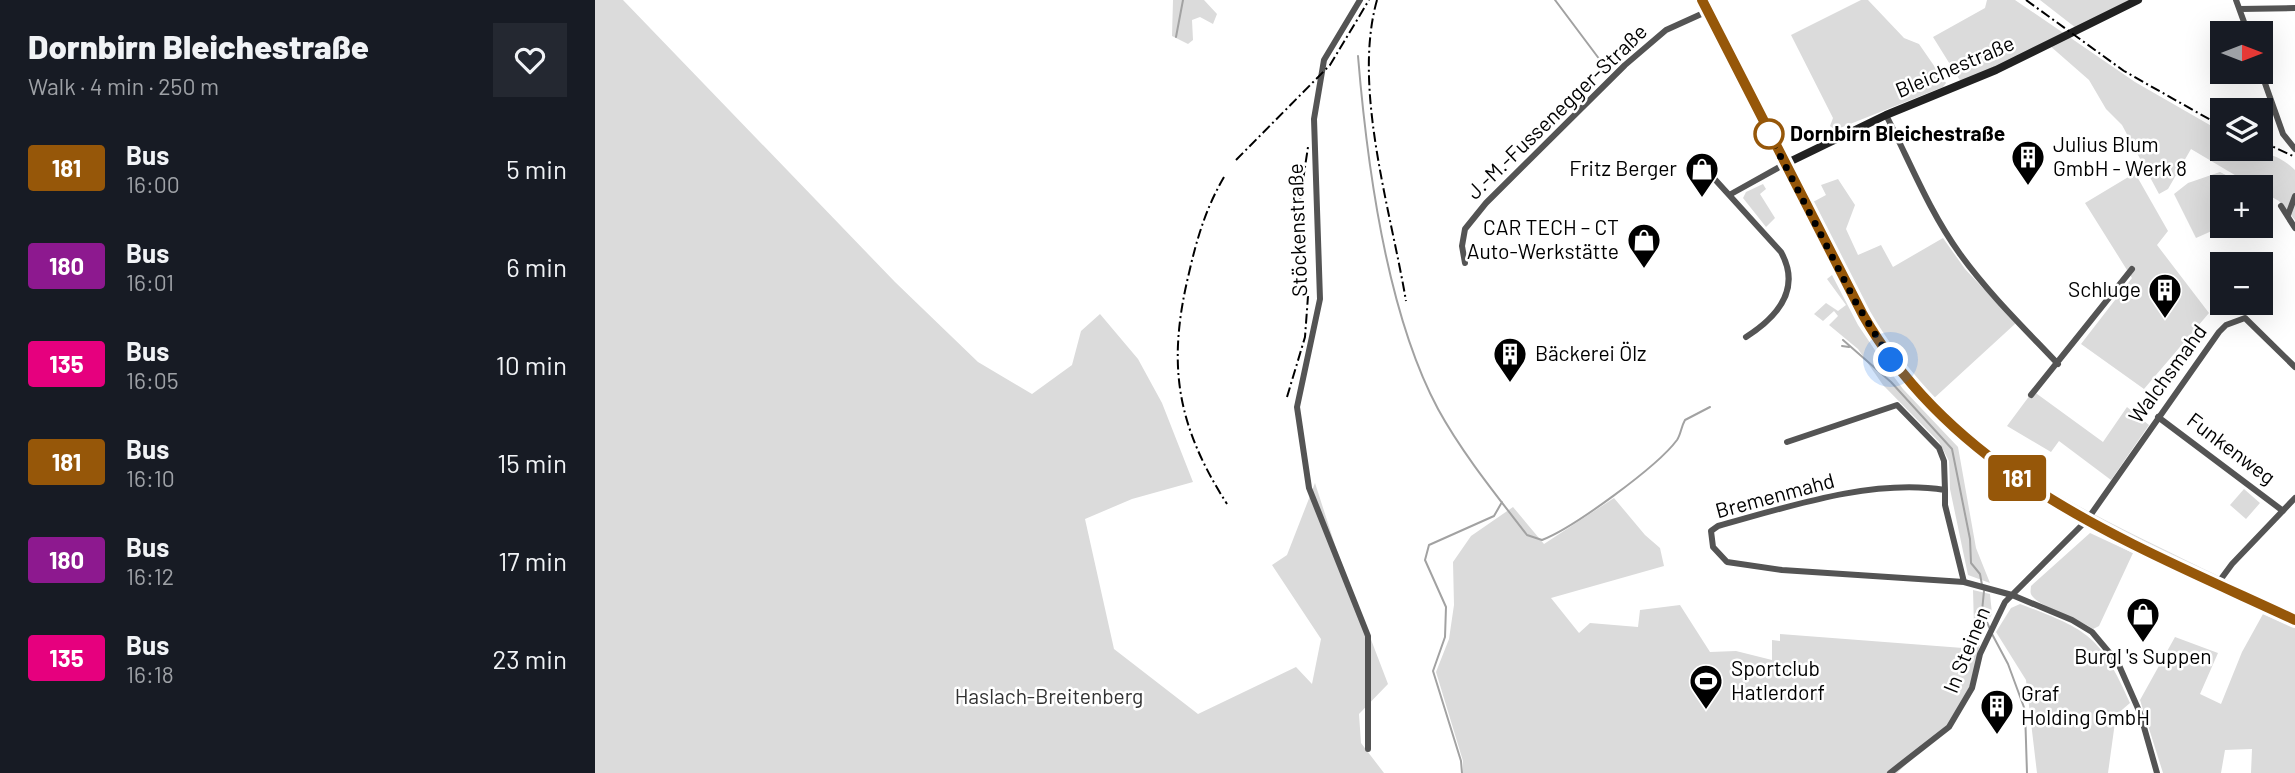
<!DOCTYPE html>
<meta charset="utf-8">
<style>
:root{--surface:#171b24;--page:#242831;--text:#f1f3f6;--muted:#9ea1a6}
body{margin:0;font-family:Barlow,sans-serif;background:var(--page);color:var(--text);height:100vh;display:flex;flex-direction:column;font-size:26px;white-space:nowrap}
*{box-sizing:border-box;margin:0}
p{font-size:23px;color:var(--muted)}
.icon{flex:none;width:38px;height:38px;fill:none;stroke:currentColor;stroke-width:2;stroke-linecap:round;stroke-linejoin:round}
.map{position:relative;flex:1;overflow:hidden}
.details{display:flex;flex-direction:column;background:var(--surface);width:595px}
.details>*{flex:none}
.badge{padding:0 14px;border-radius:5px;font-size:24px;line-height:46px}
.needle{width:46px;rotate:90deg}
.controls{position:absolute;left:1615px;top:21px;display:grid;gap:14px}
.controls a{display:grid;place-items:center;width:63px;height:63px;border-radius:0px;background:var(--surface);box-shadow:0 7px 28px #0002;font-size:35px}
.you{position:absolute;width:35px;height:35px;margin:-18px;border:5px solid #fff;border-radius:50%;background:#1a73e8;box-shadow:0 0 0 10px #1a73e833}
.map>.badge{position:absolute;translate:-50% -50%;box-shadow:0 0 0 4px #fff}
.round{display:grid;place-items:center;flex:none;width:74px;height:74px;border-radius:0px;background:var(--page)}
.head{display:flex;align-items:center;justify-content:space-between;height:119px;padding:0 28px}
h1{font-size:33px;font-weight:800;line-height:52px}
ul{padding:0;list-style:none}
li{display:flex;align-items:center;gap:21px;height:98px;padding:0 28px}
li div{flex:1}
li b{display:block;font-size:26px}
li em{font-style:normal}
li .badge{min-width:77px;font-weight:700;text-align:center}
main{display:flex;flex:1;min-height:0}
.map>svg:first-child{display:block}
.green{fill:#dbdbdb}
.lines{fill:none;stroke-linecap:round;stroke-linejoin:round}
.stream{stroke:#a2a2a2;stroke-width:2}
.primary-casing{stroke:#dbdbdb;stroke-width:13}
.street{stroke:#545454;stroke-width:6}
.secondary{stroke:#212121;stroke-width:8}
.primary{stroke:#000;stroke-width:10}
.rail{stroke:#000;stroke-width:2;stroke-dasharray:10 3.5 2 3.5;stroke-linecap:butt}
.line-casing{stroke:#fff;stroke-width:16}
.line{stroke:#965709;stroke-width:10}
.walk{stroke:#000;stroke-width:7;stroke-dasharray:0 12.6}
.stop-dot{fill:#fff;stroke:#965709;stroke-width:3.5}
.labels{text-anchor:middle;stroke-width:5;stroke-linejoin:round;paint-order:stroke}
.street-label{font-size:21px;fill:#000;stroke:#fff}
.stop-label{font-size:21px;font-weight:bold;fill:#000;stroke:#fff;text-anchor:start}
.poi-label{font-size:21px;fill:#000;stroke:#fff;text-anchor:start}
.park-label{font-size:21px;fill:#323232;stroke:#fff}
</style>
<main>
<section class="details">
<div class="head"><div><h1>Dornbirn Bleichestraße</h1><p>Walk · 4 min · 250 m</p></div><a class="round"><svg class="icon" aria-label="heart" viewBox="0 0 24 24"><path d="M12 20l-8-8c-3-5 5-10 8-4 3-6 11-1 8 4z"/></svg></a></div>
<ul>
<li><span class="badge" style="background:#965709;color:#fff">181</span><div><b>Bus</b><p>16:00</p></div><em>5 min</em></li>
<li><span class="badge" style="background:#8d198f;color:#fff">180</span><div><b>Bus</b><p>16:01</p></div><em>6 min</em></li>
<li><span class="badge" style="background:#e6007e;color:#fff">135</span><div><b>Bus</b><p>16:05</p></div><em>10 min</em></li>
<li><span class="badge" style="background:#965709;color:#fff">181</span><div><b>Bus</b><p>16:10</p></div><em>15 min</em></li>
<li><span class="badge" style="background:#8d198f;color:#fff">180</span><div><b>Bus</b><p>16:12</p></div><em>17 min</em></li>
<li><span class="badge" style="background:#e6007e;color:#fff">135</span><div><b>Bus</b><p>16:18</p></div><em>23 min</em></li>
</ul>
</section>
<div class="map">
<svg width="1700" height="773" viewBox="0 0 1700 773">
<rect width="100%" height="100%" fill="#fff"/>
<path class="green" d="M0 0H28L300 282 383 362 437 394 477 365 486 331 505 314 543 359 567 403 598 482 537 499 490 519 519 649 603 714 701 667 717 684 726 639 677 565 692 555 720 483 741 548 793 684 764 714 766 743 789 773H0Z
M578 0H609L622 14 618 24 605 17 597 20 598 40 593 44 577 36Z
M1266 0H1273L1309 38 1324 44 1351 83 1348 87 1240 130 1235 126 1238 118 1196 35Z
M1392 0H1420L1540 82 1627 132 1628 149C1654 149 1680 150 1700 170V220L1684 201 1666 191V187H1660L1596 149 1573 189 1564 194 1527 125 1511 109 1494 80 1454 45 1366 82 1338 37 1390 8Z
M1445 0H1537L1481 28Z
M1625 172 1654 187H1628V226L1601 238 1579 194 1593 183Z
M1540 173 1573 231 1562 245 1614 313 1549 389 1486 344 1537 278 1490 203Z
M1243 179 1260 205 1251 229 1263 255 1286 245 1298 267 1348 238 1370 269 1421 323 1337 400 1299 352 1275 314 1218 202 1231 195 1226 185Z
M1168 184 1171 189 1165 194 1180 218 1171 227 1148 198 1151 192Z
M1237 275 1263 325 1288 362 1308 389 1363 447 1381 548 1395 583 1373 575 1355 489 1354 461 1344 442 1288 385 1263 349 1234 325 1243 316 1239 311 1228 321 1219 314 1231 303 1243 311 1251 305 1232 279Z
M1438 391 1508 442 1532 407 1554 425 1516 480 1464 441 1456 452 1412 426Z
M1649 489 1665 503 1651 519 1635 505Z
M1019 498 1050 535 1065 548 1069 566 956 598 984 633 995 623 1043 627 1045 610 1085 605 1115 652 1141 651 1177 660V640L1185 641V634L1368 648 1385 645 1374 689 1357 721 1302 773H868V761L841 672 854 639 859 605 858 562 876 536 918 507 949 544Z
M1495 533 1538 553 1504 626 1498 629C1483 618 1447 608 1438 597 1434 593 1436 590 1436 586Z
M1378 590 1395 594 1397 614 1385 635 1379 627Z
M1425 604C1493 630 1505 635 1535 703L1521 715 1513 773H1442L1431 680 1401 632 1416 608Z
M1668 614 1700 628V773H1656L1657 749 1630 750 1626 773H1568L1545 700 1580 637 1623 653 1605 694 1626 704 1647 652Z"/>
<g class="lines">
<path class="stream" d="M960 0 1014 72
M581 37 588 0
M763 56C772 165 791 312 843 409 867 453 902 496 932 535L947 540C978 528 1062 467 1082 440 1086 434 1086 427 1090 420L1115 407
M1248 340 1296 382 1357 449 1375 539 1376 563 1385 574 1387 585
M1247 346 1254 347
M1389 591 1387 611 1395 629
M1397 634 1413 664 1430 710 1432 773
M867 773 866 761 838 671 850 637 851 607 830 560 834 545 899 516 907 502"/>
<defs>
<path id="primary" d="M1107 0 1276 329C1346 447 1465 507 1584 564 1623 583 1661 602 1700 620"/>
</defs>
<use href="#primary" class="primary-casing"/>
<path class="street" d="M765 0 729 60 719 119 725 299 702 407 714 488 773 636V749
M1641 0 1653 33
M1645 9 1700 8
M1666 72 1688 134 1700 149
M1291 115C1315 162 1334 211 1365 254 1394 294 1429 328 1463 364
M1105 163 1186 252C1206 288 1184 316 1151 337
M1136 194 1190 164
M1686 206 1700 228
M1693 215 1700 196
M870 263 867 246 870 229 891 203 1030 65 1071 30 1113 11
M1436 395 1537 269
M1563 417 1688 511
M1192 442 1302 405 1344 448 1349 461 1350 490
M1369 582 1350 505V490C1278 478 1192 507 1123 526L1116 531 1118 547 1132 562 1187 570 1369 582 1417 595 1477 620 1497 632 1523 663 1545 713 1562 773
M1623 583 1637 564 1700 498
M1295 773 1354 727 1377 688 1385 654 1410 602 1492 520 1624 332 1631 325 1650 318 1700 367"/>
<path class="secondary" d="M1190 164 1291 115 1401 70 1543 0"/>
<use href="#primary" class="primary"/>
<path class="rail" d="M782 0C757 88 796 211 811 301
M1431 0 1529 71 1628 127
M1666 141 1700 157
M641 160 735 65 774 0
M629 177C611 208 602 238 594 273 572 364 581 424 632 504
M705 200 713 147
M692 397 710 337 713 296"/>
</g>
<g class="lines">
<defs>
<path id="line" d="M1107 0 1268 315C1361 478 1537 544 1700 620"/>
</defs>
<use href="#line" class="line-casing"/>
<use href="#line" class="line"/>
<path class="walk" d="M1174 134 1260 301 1296 360"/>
</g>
<defs>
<symbol id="building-pin" viewBox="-11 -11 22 30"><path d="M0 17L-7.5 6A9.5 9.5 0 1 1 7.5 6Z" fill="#000" stroke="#fff"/><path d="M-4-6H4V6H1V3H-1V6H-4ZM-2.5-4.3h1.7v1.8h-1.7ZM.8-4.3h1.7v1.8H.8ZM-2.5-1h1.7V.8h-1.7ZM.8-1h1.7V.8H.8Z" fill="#fff"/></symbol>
<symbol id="shop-pin" viewBox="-11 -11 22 30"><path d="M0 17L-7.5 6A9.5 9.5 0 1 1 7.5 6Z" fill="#000" stroke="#fff"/><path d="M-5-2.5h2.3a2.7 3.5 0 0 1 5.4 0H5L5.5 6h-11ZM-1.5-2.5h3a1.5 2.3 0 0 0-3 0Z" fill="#fff"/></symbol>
<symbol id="stadium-pin" viewBox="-11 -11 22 30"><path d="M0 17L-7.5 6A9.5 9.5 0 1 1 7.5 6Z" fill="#000" stroke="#fff"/><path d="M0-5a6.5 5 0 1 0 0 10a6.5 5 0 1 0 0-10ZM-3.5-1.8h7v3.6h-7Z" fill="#fff"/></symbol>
</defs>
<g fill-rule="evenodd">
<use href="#building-pin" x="1414" y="138" width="38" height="52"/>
<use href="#shop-pin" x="1088" y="150" width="38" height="52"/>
<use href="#shop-pin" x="1030" y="221" width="38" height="52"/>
<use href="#building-pin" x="1551" y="271" width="38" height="52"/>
<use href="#building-pin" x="896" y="335" width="38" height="52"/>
<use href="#shop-pin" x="1529" y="595" width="38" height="52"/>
<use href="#stadium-pin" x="1092" y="662" width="38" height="52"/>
<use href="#building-pin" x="1383" y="687" width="38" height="52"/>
</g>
<circle class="stop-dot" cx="1174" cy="134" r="14"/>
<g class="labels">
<g class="street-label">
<text transform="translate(1360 67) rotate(-23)" y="7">Bleichestraße</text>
<text transform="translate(962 112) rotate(-44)" y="7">J.-M.-Fussenegger-Straße</text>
<text transform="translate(703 230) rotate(-92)" y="7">Stöckenstraße</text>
<text transform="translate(1573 374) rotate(-54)" y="7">Walchsmahd</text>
<text transform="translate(1636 449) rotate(37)" y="7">Funkenweg</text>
<text transform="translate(1180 496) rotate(-15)" y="7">Bremenmahd</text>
<text transform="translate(1372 650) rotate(-68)" y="7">In Steinen</text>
</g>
<g class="stop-label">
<text x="1195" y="141">Dornbirn Bleichestraße</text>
</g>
<g class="poi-label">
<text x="1458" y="152">Julius Blum<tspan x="1458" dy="24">GmbH - Werk 8</tspan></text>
<text x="1082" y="176" text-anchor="end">Fritz Berger</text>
<text x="1024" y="235" text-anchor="end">CAR TECH – CT<tspan x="1024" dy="24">Auto-Werkstätte</tspan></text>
<text x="1546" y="297" text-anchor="end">Schluge</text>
<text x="940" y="361">Bäckerei Ölz</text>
<text x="1548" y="664" text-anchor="middle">Burgl 's Suppen</text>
<text x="1136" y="676">Sportclub<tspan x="1136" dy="24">Hatlerdorf</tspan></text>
<text x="1426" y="701">Graf<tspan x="1426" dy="24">Holding GmbH</tspan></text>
</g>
<g class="park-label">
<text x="454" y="704">Haslach-Breitenberg</text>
</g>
</g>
</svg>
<div class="controls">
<a><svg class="needle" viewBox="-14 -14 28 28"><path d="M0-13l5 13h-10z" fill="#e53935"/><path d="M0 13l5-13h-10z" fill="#9ea1a6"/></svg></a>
<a><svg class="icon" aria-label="layers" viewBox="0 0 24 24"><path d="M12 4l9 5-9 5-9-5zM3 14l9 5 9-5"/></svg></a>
<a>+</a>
<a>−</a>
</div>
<div class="you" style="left:1296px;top:360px"></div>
<b class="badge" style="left:1422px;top:478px;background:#965709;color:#fff">181</b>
</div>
</main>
